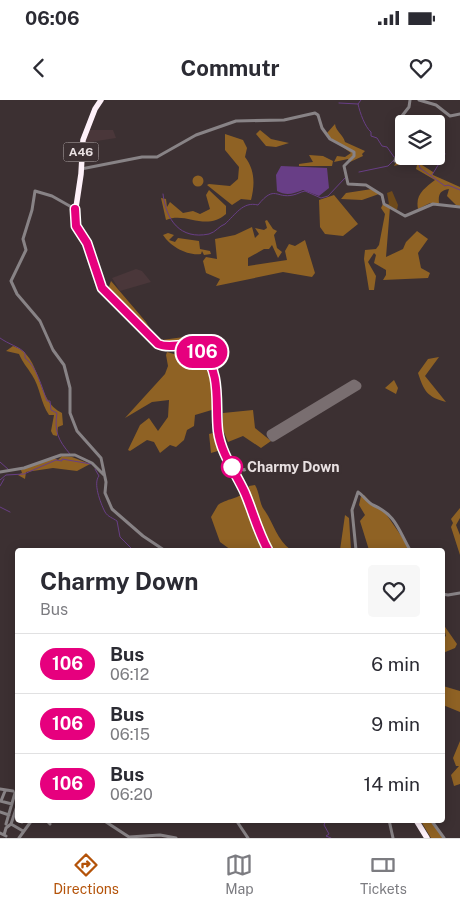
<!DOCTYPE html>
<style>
:root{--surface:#fff;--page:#f7f7f7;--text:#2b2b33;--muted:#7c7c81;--line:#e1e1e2;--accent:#b45309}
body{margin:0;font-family:"Public Sans",sans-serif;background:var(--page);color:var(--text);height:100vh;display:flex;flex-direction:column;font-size:19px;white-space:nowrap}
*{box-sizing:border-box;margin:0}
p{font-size:16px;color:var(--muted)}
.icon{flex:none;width:28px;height:28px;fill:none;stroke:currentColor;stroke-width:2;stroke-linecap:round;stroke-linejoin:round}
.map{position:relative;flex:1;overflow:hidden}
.panel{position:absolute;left:15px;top:448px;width:430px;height:275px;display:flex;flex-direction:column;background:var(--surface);border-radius:5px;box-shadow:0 2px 12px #0003}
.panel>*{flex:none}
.badge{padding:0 10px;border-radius:16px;font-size:18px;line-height:32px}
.controls{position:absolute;left:395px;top:15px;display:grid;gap:10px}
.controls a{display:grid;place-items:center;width:50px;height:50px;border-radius:5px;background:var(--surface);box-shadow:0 2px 12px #0003;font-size:25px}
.map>.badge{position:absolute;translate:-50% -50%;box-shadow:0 0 0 2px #fff}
.round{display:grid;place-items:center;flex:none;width:52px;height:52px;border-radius:5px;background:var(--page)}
.head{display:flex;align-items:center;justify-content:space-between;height:85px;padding:0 25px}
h1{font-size:24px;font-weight:700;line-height:38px}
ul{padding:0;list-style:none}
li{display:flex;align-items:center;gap:15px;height:60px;padding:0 25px;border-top:1px solid var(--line)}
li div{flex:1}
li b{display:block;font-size:19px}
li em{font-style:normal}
li .badge{min-width:55px;font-weight:700;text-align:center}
.status{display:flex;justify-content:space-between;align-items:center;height:35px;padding:0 25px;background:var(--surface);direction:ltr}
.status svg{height:14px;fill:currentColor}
header{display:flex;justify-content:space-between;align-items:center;height:65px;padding:0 25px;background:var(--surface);font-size:22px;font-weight:700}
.tabs{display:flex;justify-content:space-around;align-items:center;height:70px;border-top:1px solid var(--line);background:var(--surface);font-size:14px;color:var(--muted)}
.tabs a{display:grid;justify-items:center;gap:2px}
.tabs .selected{color:var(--accent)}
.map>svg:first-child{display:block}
.built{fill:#4a373a}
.green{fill:#6e4a1a}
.forest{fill:#8f6224}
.water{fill:#683e86}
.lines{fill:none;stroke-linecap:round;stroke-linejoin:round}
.stream{stroke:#683e86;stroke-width:1}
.runway{stroke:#796e70;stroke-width:9}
.minor{stroke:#888386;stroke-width:3}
.highway{stroke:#fef1f9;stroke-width:5.5}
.line-casing{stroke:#fff;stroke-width:11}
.line{stroke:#e6007e;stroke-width:8}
.stop-dot{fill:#fff;stroke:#e6007e;stroke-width:2.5}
.labels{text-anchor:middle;stroke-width:5;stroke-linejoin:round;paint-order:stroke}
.shield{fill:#3c3032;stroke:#b5acad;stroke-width:1}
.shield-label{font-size:12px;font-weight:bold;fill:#e9e1e2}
.stop-label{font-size:14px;font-weight:bold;fill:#e9e1e2;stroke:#3c3032;text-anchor:start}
</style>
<div class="status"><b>06:06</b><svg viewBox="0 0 49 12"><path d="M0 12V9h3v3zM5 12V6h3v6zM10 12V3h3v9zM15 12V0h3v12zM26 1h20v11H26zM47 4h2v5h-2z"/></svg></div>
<header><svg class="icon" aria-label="back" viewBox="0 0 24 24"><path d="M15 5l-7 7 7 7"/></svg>Commutr<svg class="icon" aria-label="heart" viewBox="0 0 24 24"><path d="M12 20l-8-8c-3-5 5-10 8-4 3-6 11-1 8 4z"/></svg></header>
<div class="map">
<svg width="460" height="738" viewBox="0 0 460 738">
<rect width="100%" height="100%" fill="#3c3032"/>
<path class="built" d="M88 30H113L116 38 84 43Z
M136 169 142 171 151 182 120 191 112 178Z"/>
<path class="green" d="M392 91 398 105 397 110 385 104H389L387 93Z"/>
<path class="forest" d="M335 24C336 32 343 34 345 42L365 51 362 54 363 56 350 62 348 59 334 62 337 56 345 57 351 53 330 38 327 33Z
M260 30 271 39 289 43 276 47 266 46 256 34Z
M225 34 243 40 247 48 245 57C255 70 255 84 251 100L241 99 232 105 207 85 209 84 230 86 238 79 239 67 225 50Z
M309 55 323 56 333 61 332 66H299V64L313 62Z
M411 58 433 72V75L460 87V106L456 105 447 96 449 89C440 90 438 95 439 103H430L418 109C415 94 425 88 435 80L416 69 417 65 405 63 394 66 398 59Z
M192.5 81a5.5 5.5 0 1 1 11 0a5.5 5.5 0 1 1-11 0Z
M372 89 379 94 362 100 341 99 346 93Z
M209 90 226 106V114C205 132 186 111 166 120L161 98 166 99 167 107 170 102 183 113 193 111 200 114 210 109 206 95Z
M334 95 358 124 343 136 325 134 320 127 319 100Z
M383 104 390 107 386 157 403 149 406 142 417 131 428 139 418 153 421 168 430 173 428 178 383 180 386 175V170L374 163 376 155 374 153 368 162 376 176 374 190H369L364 159 365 150 376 149 379 145 385 114 381 108Z
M267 120 273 129 277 131 274 135 277 148 282 152 278 158 272 145 269 149H264L248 158V166L287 160 285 151 289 144 295 146 305 140 315 173 312 177 283 172 216 186 220 179 206 173 203 161 206 157 217 159 215 139 235 135 252 127 255 138 259 134 255 128 264 130 267 128 265 121Z
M168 133 174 135 169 140 175 142 178 138 199 141 200 149 210 151 211 154 204 155 202 151 201 154C187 156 170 146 163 135Z
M111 181 146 222 154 235 162 240 184 237 196 242 181 241 163 245 107 192Z
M13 246C43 255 35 301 62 313L63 325 58 327 57 336 53 335 51 331 54 315H49C41 304 40 287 32 275 27 267 23 263 19 254L6 251Z
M180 251H196C215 261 215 290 215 309L195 315 194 326 187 330 184 340 176 347 170 345 160 353 154 342 147 340 130 351 128 350 140 325 149 318 158 331 168 317 169 300 152 302 125 318 165 274 168 266 166 255 167 252 174 254Z
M439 257 425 276 446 302C427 297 424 291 418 273L428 259Z
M394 280 398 288 396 294 385 288Z
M253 310 255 328 271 341 261 348 243 336 228 342 223 330V313Z
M217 332 221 350 211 353 209 334Z
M62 356 72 357 90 364 77 371 53 368 26 372 25 379 18 375 22 373 21 370 54 358 58 360Z
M255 385C260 393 259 404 265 411 274 424 277 440 291 450H231L220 442 211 417 218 405C229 397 242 400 249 386Z
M364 395 372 404 384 411 411 450H369L360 421 365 415 359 405 361 396Z
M460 408V418L456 425 460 435V455L451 427 453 423 451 419Z
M345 415 349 418 351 450H340Z
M443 524 457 544 455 548 443 553V538L446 536Z
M443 586 460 591V612L443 605Z
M460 641V684L454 686 451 675 459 666H456L453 658Z
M425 720H430L443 738H431L422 723Z"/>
<path class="water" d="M281 66 327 68 329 88 319 96 303 90C293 94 286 96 277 91L276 75Z"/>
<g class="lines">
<path class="stream" d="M361 0 358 4C360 13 365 27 371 32V36L377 38 382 46 387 47 394 57
M339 3 358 4
M397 59H409L412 63 419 64 420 68 445 86 448 85 460 90
M359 72 388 66 394 60
M432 75 445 54
M163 94C166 120 180 140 209 134 216 132 219 126 225 124 235 115 243 101 258 105 275 84 276 99 293 95 298 94 300 92 305 91L321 98 328 96 345 78
M0 238C8 244 20 247 25 253V258C36 265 42 288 47 301H50L51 310 57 313C54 331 58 340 70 354
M0 362 9 370
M95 369 99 376C93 383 100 402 105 412 108 417 113 418 117 421L120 437 133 450
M0 380 6 375 24 374 56 360 62 361V359L91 364
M0 386 4 379
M0 407 10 412
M135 450H138
M326 720 324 725 329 734 326 736 331 738"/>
<path class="runway" d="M354 284 357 286 273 337 271 334Z"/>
<path class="minor" d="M419 0 436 5 450 16 460 14
M395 61 402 37 398 21 409 7 410 0
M81 69 142 57H157L196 35 236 21 284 20 315 13 318 15 322 28 330 39 354 52V56L344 66 348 84 366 85 382 95 384 104 405 116 433 104 460 107
M75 109 52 96 35 91 32 110 23 139 26 150 11 181 17 194 40 221 53 250 64 265 70 288V313L77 331 101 358 106 382 105 393 112 409 143 436 164 450
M232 366 244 370 252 367 260 369 269 367
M0 372 24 368 61 355H75L92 363 104 375
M356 450 352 410 358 392C363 395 367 402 373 405 396 415 398 429 410 450
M442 494 448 495 460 493
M0 689 13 691
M0 701 12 704
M1 701 5 691
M18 703 11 724 23 731
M0 712 9 715
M46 720 50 724
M103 720 129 737 160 735 176 738
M236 720 248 738
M389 720 393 738
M431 720 444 738
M22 722V720
M6 724 15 693
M0 733 6 736
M4 735 6 728 11 724
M19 738 32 720"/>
<path class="highway" d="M101 0 95 9 83 40 81 74 75 114 76 126 87 143 100 184 108 196 158 244 165 247 191 245C228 261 212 315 221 345 226 362 238 377 245 393 253 412 258 432 268 450
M416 720 427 738"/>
</g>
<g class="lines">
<defs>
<path id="line" d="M75 109 76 126 87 143 102 188 158 244C173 251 187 238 201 251 222 271 215 305 218 331 221 354 236 373 245 393 253 412 258 432 268 450"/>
</defs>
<use href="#line" class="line-casing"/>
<use href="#line" class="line"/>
</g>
<circle class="stop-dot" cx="232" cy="367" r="10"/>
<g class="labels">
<rect class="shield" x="63.5" y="42.5" width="35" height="19" rx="4"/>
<g class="shield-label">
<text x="81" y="56">A46</text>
</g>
<g class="stop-label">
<text x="247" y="372">Charmy Down</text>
</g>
</g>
</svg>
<div class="controls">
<a><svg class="icon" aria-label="layers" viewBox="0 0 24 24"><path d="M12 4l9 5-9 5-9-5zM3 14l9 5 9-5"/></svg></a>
</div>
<b class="badge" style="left:202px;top:252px;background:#e6007e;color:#fff">106</b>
<section class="panel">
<div class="head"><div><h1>Charmy Down</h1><p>Bus</p></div><a class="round"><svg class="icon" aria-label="heart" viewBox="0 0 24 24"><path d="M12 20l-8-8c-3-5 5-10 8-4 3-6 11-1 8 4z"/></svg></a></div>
<ul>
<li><span class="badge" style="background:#e6007e;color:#fff">106</span><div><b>Bus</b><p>06:12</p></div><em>6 min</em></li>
<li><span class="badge" style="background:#e6007e;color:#fff">106</span><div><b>Bus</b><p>06:15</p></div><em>9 min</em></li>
<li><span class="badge" style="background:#e6007e;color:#fff">106</span><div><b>Bus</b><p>06:20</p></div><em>14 min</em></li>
</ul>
</section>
</div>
<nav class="tabs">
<a class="selected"><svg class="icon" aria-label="directions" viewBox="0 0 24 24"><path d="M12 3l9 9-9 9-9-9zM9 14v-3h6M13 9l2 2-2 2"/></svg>Directions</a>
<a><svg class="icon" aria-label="map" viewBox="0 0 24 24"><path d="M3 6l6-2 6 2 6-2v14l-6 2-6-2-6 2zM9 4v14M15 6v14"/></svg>Map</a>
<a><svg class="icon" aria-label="tickets" viewBox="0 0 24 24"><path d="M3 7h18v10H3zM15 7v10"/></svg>Tickets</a>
</nav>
